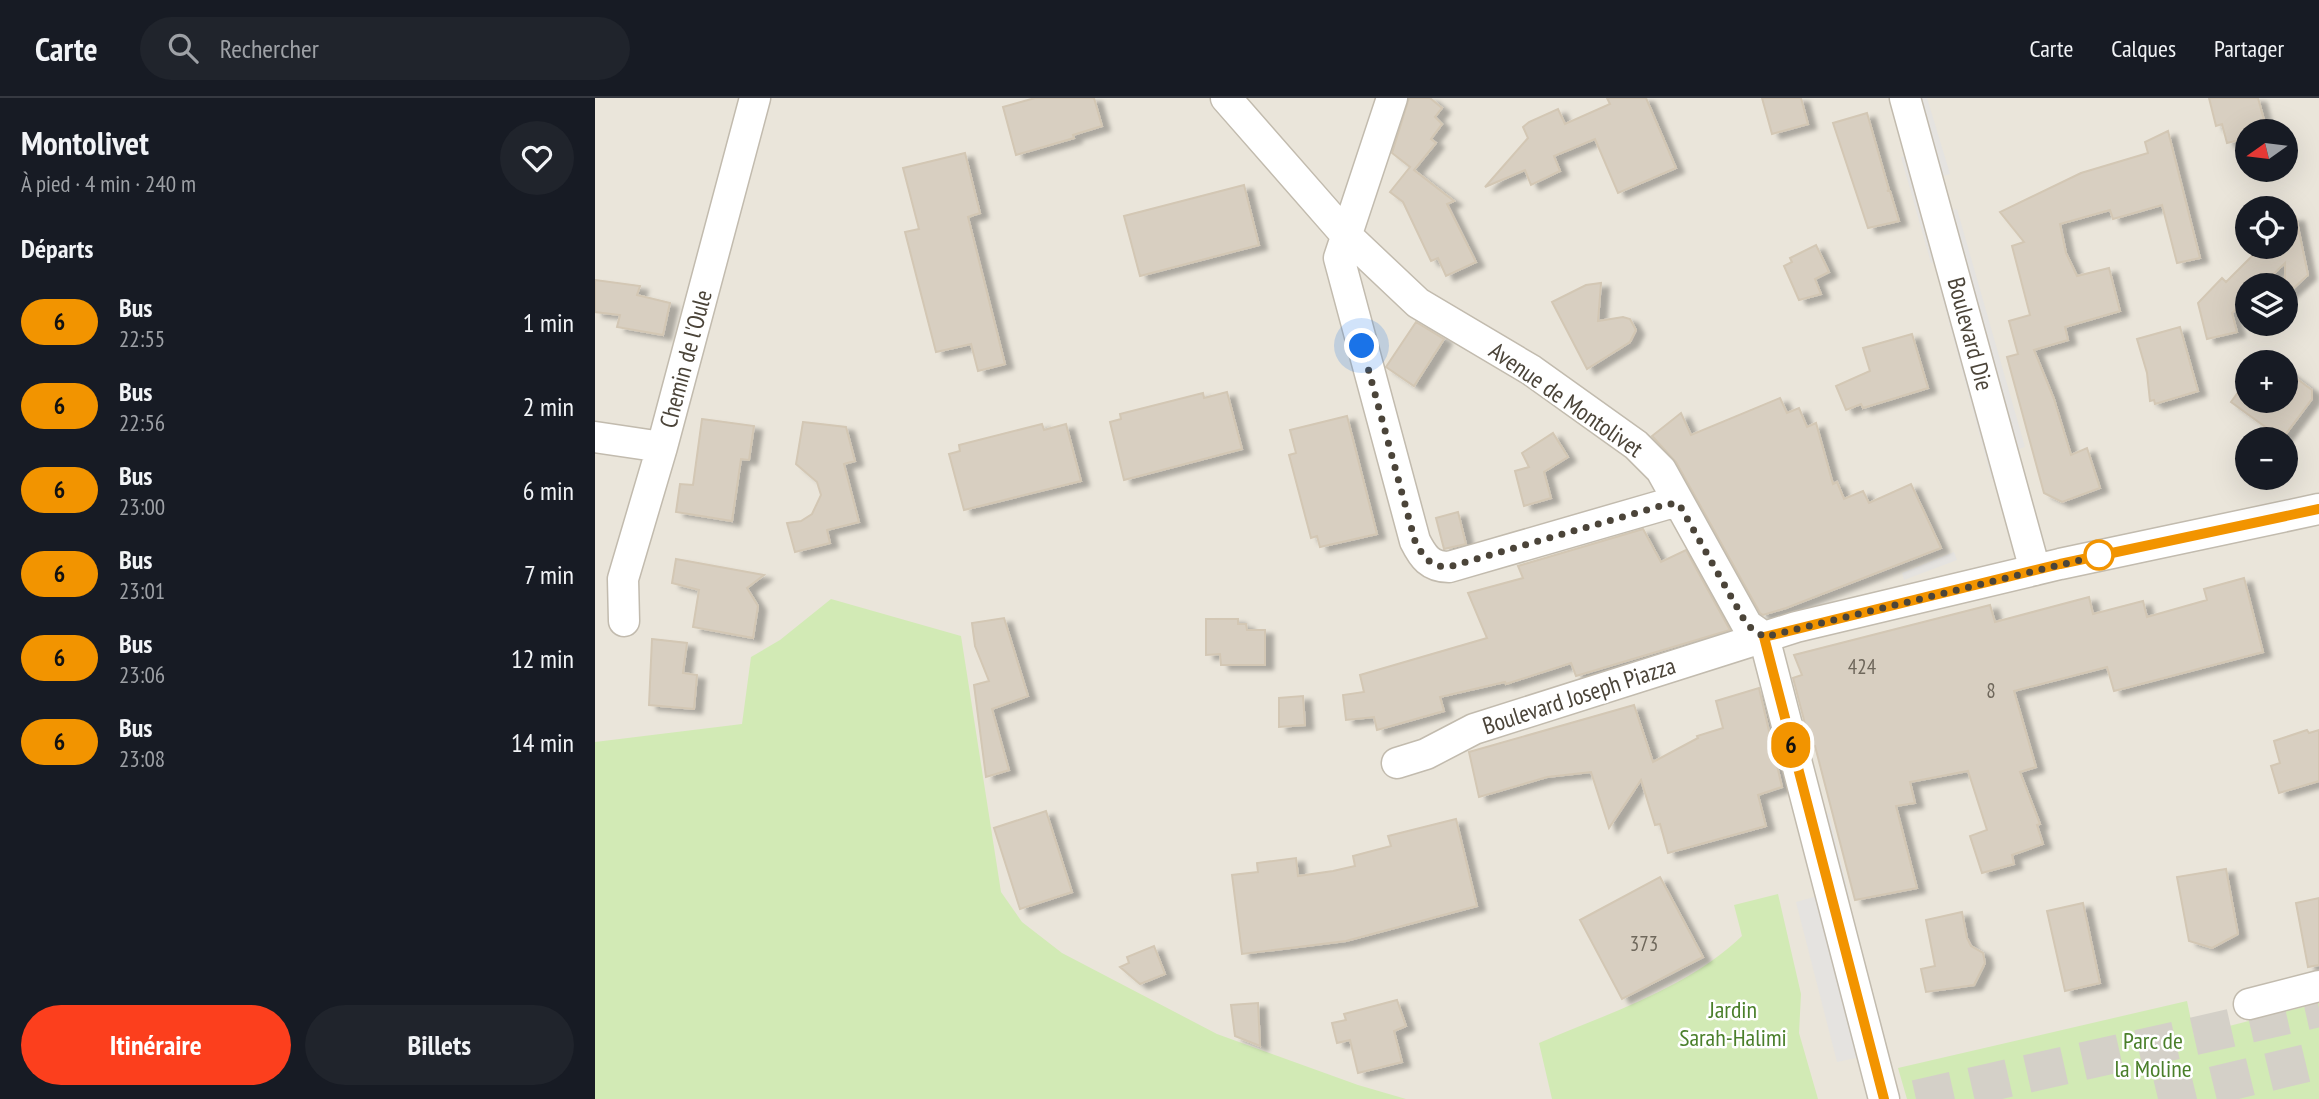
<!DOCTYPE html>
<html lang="fr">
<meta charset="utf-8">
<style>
:root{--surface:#171b24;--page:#20242c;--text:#f1f3f6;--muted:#9ea1a6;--line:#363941;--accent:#fc3f1d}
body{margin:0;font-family:"PT Sans Narrow",sans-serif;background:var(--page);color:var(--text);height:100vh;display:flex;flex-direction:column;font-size:26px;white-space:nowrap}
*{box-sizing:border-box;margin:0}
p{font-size:23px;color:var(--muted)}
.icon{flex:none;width:38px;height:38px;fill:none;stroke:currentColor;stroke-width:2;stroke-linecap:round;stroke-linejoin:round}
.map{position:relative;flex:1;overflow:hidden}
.details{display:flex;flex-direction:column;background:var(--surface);width:595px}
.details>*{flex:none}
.badge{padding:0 14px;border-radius:23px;font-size:24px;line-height:46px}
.needle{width:46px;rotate:256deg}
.fabs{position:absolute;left:1640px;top:21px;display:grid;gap:14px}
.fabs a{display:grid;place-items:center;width:63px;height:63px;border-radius:50%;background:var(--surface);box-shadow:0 7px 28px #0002;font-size:35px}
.you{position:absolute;width:35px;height:35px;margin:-18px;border:5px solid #fff;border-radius:50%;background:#1a73e8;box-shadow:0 0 0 10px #1a73e833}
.map>.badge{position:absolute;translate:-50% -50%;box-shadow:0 0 0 4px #fff}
h2{padding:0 21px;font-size:26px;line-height:63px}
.round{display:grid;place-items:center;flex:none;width:74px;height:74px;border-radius:37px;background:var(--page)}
.summary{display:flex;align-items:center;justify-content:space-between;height:119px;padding:0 21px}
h1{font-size:33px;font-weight:700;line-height:52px}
.primary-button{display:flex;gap:14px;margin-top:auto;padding:14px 21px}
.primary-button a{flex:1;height:80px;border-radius:42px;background:var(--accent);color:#fff;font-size:28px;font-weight:700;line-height:80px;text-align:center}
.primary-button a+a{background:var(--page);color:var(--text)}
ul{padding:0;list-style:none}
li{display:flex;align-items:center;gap:21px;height:84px;padding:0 21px}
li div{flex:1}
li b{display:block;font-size:26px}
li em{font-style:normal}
li .badge{min-width:77px;font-weight:700;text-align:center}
header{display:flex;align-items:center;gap:42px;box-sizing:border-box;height:98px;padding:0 35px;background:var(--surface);border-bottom:2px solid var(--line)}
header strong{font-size:33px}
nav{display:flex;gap:38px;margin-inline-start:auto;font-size:24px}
.search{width:490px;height:63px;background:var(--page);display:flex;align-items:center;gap:18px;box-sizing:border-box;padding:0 24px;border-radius:38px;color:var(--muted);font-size:26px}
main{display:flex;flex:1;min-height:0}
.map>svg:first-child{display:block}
.residential{fill:#eae5da;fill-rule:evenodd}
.green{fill:#d2eab5}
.parking{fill:#e5e3e0}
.building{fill:#d8cfc1;stroke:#d3c7b4;stroke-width:2;filter:url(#shadow)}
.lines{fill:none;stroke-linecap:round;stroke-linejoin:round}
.highway-tunnel{stroke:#d4d0c8;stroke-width:38;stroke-dasharray:38 19;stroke-linecap:butt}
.street-casing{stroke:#c2bbae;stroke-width:33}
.street{stroke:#fff;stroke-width:30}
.line-casing{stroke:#fff;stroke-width:16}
.line{stroke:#f29400;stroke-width:10}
.walk{stroke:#4b4439;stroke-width:7;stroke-dasharray:0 12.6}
.stop-dot{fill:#fff;stroke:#f29400;stroke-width:3.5}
.labels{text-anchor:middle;stroke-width:5;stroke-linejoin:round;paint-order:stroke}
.number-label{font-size:21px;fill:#6e675b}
.street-label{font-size:24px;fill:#4b4439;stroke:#fff}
.park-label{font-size:24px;fill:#4a7f2a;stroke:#fff}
</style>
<header>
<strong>Carte</strong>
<div class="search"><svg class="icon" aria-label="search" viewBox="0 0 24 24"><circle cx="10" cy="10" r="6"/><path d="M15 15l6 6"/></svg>Rechercher</div>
<nav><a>Carte</a><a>Calques</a><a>Partager</a></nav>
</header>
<main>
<section class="details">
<div class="summary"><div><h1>Montolivet</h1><p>À pied · 4 min · 240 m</p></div><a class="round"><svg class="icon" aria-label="heart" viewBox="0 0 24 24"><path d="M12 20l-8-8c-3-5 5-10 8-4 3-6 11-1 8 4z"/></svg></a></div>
<h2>Départs</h2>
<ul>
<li><span class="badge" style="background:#f29400;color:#111">6</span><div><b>Bus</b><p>22:55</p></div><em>1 min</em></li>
<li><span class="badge" style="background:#f29400;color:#111">6</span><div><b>Bus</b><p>22:56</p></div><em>2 min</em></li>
<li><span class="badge" style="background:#f29400;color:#111">6</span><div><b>Bus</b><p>23:00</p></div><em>6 min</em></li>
<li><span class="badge" style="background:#f29400;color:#111">6</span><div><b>Bus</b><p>23:01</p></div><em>7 min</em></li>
<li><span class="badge" style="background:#f29400;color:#111">6</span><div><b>Bus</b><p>23:06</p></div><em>12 min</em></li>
<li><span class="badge" style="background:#f29400;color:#111">6</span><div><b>Bus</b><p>23:08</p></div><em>14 min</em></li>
</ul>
<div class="primary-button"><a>Itinéraire</a><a>Billets</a></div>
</section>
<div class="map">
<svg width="1724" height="1001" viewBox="0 0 1724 1001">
<defs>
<filter id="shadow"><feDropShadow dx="8" dy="4.5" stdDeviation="2" flood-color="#0004"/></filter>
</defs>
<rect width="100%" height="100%" fill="#f6f3ec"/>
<path class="residential" d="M0 0H1724V1001H0ZM1652 33H1690V72H1652ZM1652 110H1690V149H1652ZM1652 187H1690V226H1652ZM1652 264H1690V303H1652ZM1652 341H1690V380H1652Z"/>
<path class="green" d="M236 501 366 538 406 794 427 824 467 855 622 936 763 987 811 1001H0V644L147 626 156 559 185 542Z
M1183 796 1206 896 1204 935 1223 1001H957L944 945C1012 916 1093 890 1147 838L1139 807Z
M1592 903 1599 937 1724 905V1001H1312L1303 970Z"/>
<path class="parking" d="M1321 0H1332L1355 76 1345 79Z
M1314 57 1343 162 1336 165 1306 59Z
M1362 111 1430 349 1421 352 1354 113Z
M1351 189 1405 380 1397 382 1345 191Z
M1359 454 1362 462 1309 482 1307 475Z
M1234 715 1255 801 1238 806 1247 841 1262 835 1293 953 1242 964 1201 804 1234 795 1215 720Z"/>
<path class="building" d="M440 0H499L507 28 478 37 479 40 421 57 408 9Z
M814 0H835L847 10 840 19 847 26 836 41 841 45 819 72 859 103 852 106 881 164 851 178 843 160 836 163 808 104 795 94 815 69 797 55Z
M1012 0H1051L1081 70 1023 95 1000 41 959 58 965 73 936 87 930 72 890 89 933 40 928 29 934 24 963 11 970 26 1015 6Z
M1167 0H1206L1213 26 1177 36Z
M1614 0H1663L1672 33H1652V40L1632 45 1627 26 1621 28Z
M1272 15 1294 92 1292 93H1295L1304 123 1273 130 1238 25Z
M1573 33 1605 160 1582 165 1567 107 1518 121 1515 112 1465 126 1471 155 1482 178 1514 170 1525 213 1470 229 1473 242 1439 252 1459 301 1476 357 1492 350 1505 390 1467 404 1449 395 1412 259 1423 256 1414 223 1435 217 1417 148 1429 144 1405 114 1486 75 1553 55 1550 44Z
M370 55 385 115 373 119 410 266 383 273 376 246 341 254 310 134 324 131 308 70Z
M649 87 664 147 545 178 529 118Z
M1701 119 1713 177 1690 198V165L1667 187H1652V201L1637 215 1642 234 1612 241 1603 205 1627 180 1631 184 1666 149H1690V120Z
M1221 147 1234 174 1220 181 1226 196 1204 202 1189 168 1197 164 1195 160Z
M0 182 45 188 42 197 75 205 68 237 22 229 25 217 0 214Z
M1006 185 1003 223 1028 219 1035 221 1041 232 1035 244 992 271 957 204 991 187Z
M821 224 849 241 819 288 791 269Z
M1585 229 1603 293 1560 306 1559 302 1555 303 1552 275 1542 241Z
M1317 236 1333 290 1268 310 1266 306 1251 312 1241 288 1275 273 1268 250Z
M1690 272 1717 292V301L1687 341 1636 304 1652 282V303H1690Z
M632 294 647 351 529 382 515 324 526 321 525 316 608 295 609 300Z
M1185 300 1192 315 1204 310 1212 329 1221 325 1238 386 1242 384 1249 401 1268 393 1274 405 1316 386 1346 450 1191 510 1168 517 1165 515 1081 364 1057 338 1086 315 1096 337Z
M752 318 782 436 725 449 722 438 716 440 694 357 701 355 695 332Z
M107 321 159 328 154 362 146 361 137 423 81 414 85 386 98 387Z
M208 324 251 329 260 363 249 366 264 424 232 432 235 445 200 454 192 425 206 423 217 416 226 397 222 384 201 366Z
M447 326 449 332 471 326 486 383 369 412 354 356 365 353 364 347Z
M958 335 973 359 949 374 956 400 929 408 920 373 934 369 927 355Z
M863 414 871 446 849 451 841 420Z
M1048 431 1066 464 1091 452 1135 532 981 578 976 565 911 586 910 584 845 599 849 613 782 632 779 619 751 622 748 597 769 594 765 577 892 540 873 495 928 480 923 468Z
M81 461 169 477 152 490 163 508 158 540 98 529 104 492 77 485Z
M1649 480 1668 554 1519 593 1512 569 1419 593 1441 669 1425 674 1445 726 1442 727 1448 746 1417 757 1419 766 1387 775 1375 738 1392 732 1373 673 1315 684 1320 705 1301 708 1322 790 1260 802 1220 648 1216 649 1198 580 1207 577 1199 557 1395 507 1400 524 1494 499 1498 516 1548 503 1552 519 1612 502 1609 491Z
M409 520 433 598 397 611 414 672 391 679 379 587 394 583 380 548 377 525Z
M611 521H643V526H651L652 532H670V567H626L625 556 611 557Z
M57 541 92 545 88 575 102 577 99 611 54 607Z
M1164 590 1187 689 1163 697 1171 728 1073 755 1065 726 1060 727 1046 682 1014 730 996 674 952 679 884 699 874 654 1039 607 1058 664 1103 640 1102 638 1128 630 1121 603Z
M708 598 710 627 684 629V600Z
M1712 632 1714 635 1724 632V683L1684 695 1676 668 1685 665 1679 643Z
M451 713 477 794 425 811 399 730Z
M861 721 882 808 751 843 647 856 637 777 663 774 662 765 701 760 703 778 738 773 760 768 758 758 796 748 793 738Z
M1631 771 1643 836 1617 850 1594 843 1582 779Z
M1065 779 1108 859 1027 901 985 822Z
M1724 800V867L1713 869 1701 805Z
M1488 805 1505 885 1470 893 1452 813Z
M1367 814 1372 840 1376 848 1388 855 1390 865 1379 887 1331 894 1326 871 1340 868 1331 822Z
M559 848 570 876 545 886 525 869 534 865 532 859Z
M802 902 811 928 799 933 807 964 763 975 755 942 742 945 737 925 751 922 749 916Z
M663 905 665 948 640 938 636 907Z"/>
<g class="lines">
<path class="highway-tunnel" d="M1321 1001 1724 910
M1563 1001 1724 962"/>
<defs>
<path id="street" d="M631 0 751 137 823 205 936 272 1041 347 1066 372 1152 527 1169 539 1289 1001
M797 0 744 160 820 443C828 459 835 469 854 469L1072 406H1084
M1310 0 1440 472
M0 339 67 349
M29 523 28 481 67 349 160 0
M802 665 831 656 879 631 1201 529 1465 466 1724 411
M1654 906 1724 888"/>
</defs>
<use href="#street" class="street-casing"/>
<use href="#street" class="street"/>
</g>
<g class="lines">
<defs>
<path id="line" d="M1289 1001 1169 539 1465 466 1724 411"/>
</defs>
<use href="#line" class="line-casing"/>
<use href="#line" class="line"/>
<path class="walk" d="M767 248 820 443C828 459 835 469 854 469L1072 406H1084L1152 527 1169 539 1514 455 1504 457"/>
</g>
<circle class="stop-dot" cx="1504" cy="457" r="14"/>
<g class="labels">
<g class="number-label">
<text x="1267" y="576">424</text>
<text x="1396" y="600">8</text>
<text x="1049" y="853">373</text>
</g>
<g class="street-label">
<text transform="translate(1375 236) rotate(75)" y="8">Boulevard Die</text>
<text transform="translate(91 261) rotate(-75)" y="8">Chemin de l'Oule</text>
<text transform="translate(971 302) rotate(35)" y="8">Avenue de Montolivet</text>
<text transform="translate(984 598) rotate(-18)" y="8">Boulevard Joseph Piazza</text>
</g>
<g class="park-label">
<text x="1138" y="920">Jardin<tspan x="1138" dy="28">Sarah-Halimi</tspan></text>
<text x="1558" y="951">Parc de<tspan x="1558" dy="28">la Moline</tspan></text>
</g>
</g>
</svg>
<div class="fabs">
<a><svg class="needle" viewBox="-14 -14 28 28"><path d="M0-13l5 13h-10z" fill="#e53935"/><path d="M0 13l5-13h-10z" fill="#9ea1a6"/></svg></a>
<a><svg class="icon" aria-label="locate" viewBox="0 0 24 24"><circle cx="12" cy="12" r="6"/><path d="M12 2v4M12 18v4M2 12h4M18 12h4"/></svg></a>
<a><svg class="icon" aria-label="layers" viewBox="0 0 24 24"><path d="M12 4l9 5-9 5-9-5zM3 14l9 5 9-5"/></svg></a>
<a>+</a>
<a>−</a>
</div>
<div class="you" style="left:767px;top:248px"></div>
<b class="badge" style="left:1196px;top:647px;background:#f29400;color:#111">6</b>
</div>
</main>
